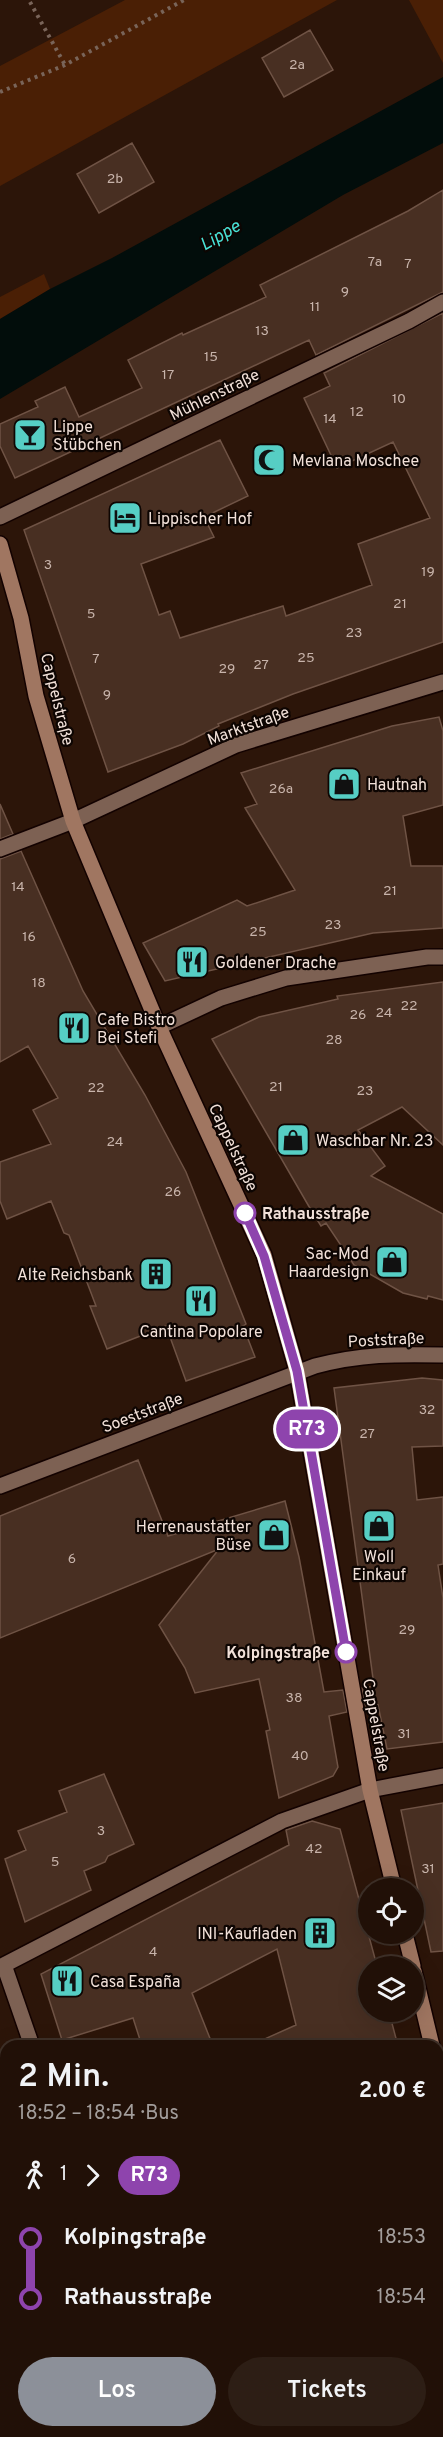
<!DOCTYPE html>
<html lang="de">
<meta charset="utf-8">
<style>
:root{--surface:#211007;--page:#2d1e15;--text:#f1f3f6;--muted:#a29d9b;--line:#3e3028;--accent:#8c9099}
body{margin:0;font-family:Overpass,sans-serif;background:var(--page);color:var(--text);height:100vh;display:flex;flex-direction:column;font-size:22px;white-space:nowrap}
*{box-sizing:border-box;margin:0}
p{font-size:20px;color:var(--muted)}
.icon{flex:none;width:33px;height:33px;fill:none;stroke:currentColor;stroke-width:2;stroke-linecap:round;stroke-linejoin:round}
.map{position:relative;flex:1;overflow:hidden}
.drawer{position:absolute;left:0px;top:2040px;width:444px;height:398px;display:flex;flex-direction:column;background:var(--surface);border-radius:18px 18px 0 0;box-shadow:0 6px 24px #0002,0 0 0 2px var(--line)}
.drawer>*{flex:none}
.badge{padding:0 12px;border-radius:20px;font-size:21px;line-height:39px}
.fabs{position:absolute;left:358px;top:1878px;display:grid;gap:12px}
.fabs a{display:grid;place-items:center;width:66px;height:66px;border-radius:50%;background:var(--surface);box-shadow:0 6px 24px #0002,0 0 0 2px var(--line);font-size:30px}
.map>.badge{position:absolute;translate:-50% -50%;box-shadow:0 0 0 3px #fff}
.legs{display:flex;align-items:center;gap:9px;height:66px;padding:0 18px;font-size:20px}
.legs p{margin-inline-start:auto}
.head{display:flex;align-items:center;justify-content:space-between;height:102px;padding:0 18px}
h1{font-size:33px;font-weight:600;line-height:45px}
.action{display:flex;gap:12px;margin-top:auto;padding:12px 18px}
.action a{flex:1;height:69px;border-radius:36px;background:var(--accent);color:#fff;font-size:24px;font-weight:600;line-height:69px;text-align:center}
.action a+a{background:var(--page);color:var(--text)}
ul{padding:0 18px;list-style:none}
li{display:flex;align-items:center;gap:21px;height:60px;font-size:22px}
li i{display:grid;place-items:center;width:9px;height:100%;margin:0 8px;background:currentColor}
li i::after{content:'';width:15px;height:15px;margin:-8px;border:4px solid;border-radius:50%;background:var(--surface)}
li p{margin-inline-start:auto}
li:first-child i{background:linear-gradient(#0000 50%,currentColor 0)}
li:last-child i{background:linear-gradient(currentColor 50%,#0000 0)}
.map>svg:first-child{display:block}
.green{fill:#4a1f05}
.water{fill:#020d0b}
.building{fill:#482f22;stroke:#6f5345;stroke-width:1.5}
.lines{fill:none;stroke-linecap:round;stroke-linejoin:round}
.street-casing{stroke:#130200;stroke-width:18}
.secondary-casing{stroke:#130200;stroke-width:18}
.path{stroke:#796459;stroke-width:4;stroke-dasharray:3 4.5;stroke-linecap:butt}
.street{stroke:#7d6153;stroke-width:15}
.secondary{stroke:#a07661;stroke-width:15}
.line-1-casing{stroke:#fff;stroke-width:14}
.line-1{stroke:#8e44ad;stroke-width:9}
.stop-1-dot{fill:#fff;stroke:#8e44ad;stroke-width:3}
.labels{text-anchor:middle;stroke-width:4.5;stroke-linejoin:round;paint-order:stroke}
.number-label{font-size:14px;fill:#c8b4ab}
.street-label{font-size:16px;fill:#f2e1d9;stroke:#0d0502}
.poi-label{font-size:16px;fill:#f2e1d9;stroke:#0d0502;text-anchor:start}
.stop-label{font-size:16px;font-weight:bold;fill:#f2e1d9;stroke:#0d0502;text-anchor:start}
.water-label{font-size:18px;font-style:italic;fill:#49e2d7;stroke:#0d0502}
</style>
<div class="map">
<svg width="443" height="2437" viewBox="0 0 443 2437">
<rect width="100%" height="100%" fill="#2c1509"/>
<path class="green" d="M125 0H337L0 186V66Z
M409 0H443V63Z
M44 274 50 289 0 319V297Z"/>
<path class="water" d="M443 77V143L343 195 0 399V319L50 289 112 258Z"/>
<path class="building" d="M310 30 333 70 284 97 262 58Z
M132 143 154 182 99 213 77 174Z
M443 190V292L316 355 309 340 15 478 0 446V424L38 407 35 401 65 387 79 417 142 388 128 360 182 333 183 335 266 297 260 285 408 211Z
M443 313V642L293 694 218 724 219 726 183 744 108 772 24 530 220 440 248 496 204 517 214 537 141 564 159 615 170 611 180 638 283 606 286 616 372 585 358 544 430 518 393 442 337 468 304 398 330 386 324 373Z
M439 717 443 731V805L403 816 411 866H443V928L373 933 165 981 143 943 237 900 247 906 295 890 245 808 257 804 241 773 392 726Z
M0 804 13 834 0 839Z
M21 851 83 991 145 1095 186 1172 246 1324 243 1326 255 1357 186 1381 166 1326 107 1349 90 1306H96L69 1235 64 1233 51 1201 7 1219 0 1201V1162L51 1144 33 1110 58 1098 28 1046 0 1062V859Z
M443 982V1145L402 1107 358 1130 385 1166 371 1176 443 1214V1300L428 1296 427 1299 403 1293 354 1265 326 1223 321 1226 311 1210 212 1039 259 1017 338 999 337 996Z
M422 1378 443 1380V1446L412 1447 417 1500 443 1497V1564L438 1565 443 1598V1742L387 1749 378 1705 366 1708 362 1688 374 1686 334 1388Z
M138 1460 168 1536 285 1501 299 1557 324 1692 343 1690 347 1712 329 1716 338 1767 333 1776 279 1798 266 1731 270 1730 259 1679 195 1693 185 1668 159 1625 219 1549 0 1638V1516Z
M104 1774 134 1844 108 1856 105 1862 84 1871 91 1890 25 1922 5 1859 26 1850 18 1831 67 1812 59 1791Z
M443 1803V1951L431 1952 401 1810Z
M312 1821 340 1829 377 1966H369V2012H389L398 2046H249L296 2025 277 1949 192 1993 213 2046H142L133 2018 62 2040 41 1974 289 1845 286 1830Z"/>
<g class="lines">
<defs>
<path id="street" d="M0 517 409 321 443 302
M0 849 73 821 236 745 443 682
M159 1027 221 998 286 978 427 957H443
M0 1486 315 1366C361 1354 396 1354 443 1355
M4 1965 32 2046
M0 1967 282 1821 370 1790 443 1776
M438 2357 443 2356
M130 2437 145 2432"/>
<path id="secondary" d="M0 544 21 618 36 696 73 821 159 1027 264 1255 297 1371 370 1790 394 1888
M405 1934 413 1966
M414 1971 432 2046
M438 2070 443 2090"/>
</defs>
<use href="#street" class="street-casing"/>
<use href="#secondary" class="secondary-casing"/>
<path class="path" d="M30 2 65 65
M0 92 65 65 184 0
M341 2437 366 2432"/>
<use href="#street" class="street"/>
<use href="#secondary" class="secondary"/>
</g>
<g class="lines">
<defs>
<path id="line-1" d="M245 1213 264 1256 297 1371 346 1652"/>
</defs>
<use href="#line-1" class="line-1-casing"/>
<use href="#line-1" class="line-1"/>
</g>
<defs>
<symbol id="bar-square" viewBox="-11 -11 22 22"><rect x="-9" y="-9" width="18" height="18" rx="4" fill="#56cec4" stroke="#0d0502"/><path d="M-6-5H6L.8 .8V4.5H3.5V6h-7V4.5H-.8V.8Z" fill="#111"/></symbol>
<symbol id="mosque-square" viewBox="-11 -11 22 22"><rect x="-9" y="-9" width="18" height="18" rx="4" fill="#56cec4" stroke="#0d0502"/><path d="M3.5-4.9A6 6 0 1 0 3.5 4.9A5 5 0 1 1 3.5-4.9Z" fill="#111"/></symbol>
<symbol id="hotel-square" viewBox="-11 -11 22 22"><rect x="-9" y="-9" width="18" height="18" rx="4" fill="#56cec4" stroke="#0d0502"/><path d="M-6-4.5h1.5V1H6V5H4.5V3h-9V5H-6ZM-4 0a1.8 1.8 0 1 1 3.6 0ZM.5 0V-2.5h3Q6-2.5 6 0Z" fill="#111"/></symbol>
<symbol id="shop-square" viewBox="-11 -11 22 22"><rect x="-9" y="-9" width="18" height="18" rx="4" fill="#56cec4" stroke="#0d0502"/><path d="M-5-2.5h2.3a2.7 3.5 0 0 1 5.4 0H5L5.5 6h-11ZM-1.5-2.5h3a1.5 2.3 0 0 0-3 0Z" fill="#111"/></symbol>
<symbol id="restaurant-square" viewBox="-11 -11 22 22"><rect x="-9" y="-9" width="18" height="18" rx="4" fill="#56cec4" stroke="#0d0502"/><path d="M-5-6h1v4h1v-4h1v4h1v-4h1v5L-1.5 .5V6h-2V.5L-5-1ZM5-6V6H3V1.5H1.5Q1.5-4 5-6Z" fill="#111"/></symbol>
<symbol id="building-square" viewBox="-11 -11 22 22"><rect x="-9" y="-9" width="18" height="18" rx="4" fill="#56cec4" stroke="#0d0502"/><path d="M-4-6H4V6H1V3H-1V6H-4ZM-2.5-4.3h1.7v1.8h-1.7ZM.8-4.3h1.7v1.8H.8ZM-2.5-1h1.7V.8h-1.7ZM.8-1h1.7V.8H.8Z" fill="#111"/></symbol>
</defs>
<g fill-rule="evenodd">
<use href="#bar-square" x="11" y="416" width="38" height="38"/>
<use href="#mosque-square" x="250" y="441" width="38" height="38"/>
<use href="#hotel-square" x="106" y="499" width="38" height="38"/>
<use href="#shop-square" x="325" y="765" width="38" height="38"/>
<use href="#restaurant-square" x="173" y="943" width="38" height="38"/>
<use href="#restaurant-square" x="55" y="1009" width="38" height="38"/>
<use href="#shop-square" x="274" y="1121" width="38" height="38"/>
<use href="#shop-square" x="373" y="1243" width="38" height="38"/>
<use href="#building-square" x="137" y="1255" width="38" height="38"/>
<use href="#restaurant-square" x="182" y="1282" width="38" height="38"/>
<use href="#shop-square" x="360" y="1507" width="38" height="38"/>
<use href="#shop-square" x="255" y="1516" width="38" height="38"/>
<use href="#building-square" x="301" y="1914" width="38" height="38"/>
<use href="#restaurant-square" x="48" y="1962" width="38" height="38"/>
</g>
<g class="stop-1-dot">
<circle cx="245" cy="1213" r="10"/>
<circle cx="346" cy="1652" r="10"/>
</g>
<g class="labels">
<g class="number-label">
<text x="297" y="69">2a</text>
<text x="115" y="183">2b</text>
<text x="375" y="266">7a</text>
<text x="408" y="268">7</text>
<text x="345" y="296">9</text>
<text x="315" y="311">11</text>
<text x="262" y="335">13</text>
<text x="211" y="361">15</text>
<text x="168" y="379">17</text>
<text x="399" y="403">10</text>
<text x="357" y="416">12</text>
<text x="330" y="423">14</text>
<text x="48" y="569">3</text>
<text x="428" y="576">19</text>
<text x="400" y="608">21</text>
<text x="91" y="618">5</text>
<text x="354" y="637">23</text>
<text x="306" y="662">25</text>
<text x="96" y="663">7</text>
<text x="261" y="669">27</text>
<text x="227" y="673">29</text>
<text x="107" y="699">9</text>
<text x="281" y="793">26a</text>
<text x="18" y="891">14</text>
<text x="390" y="895">21</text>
<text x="333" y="929">23</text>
<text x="258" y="936">25</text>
<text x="29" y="941">16</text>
<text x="39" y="987">18</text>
<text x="409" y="1010">22</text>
<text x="384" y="1017">24</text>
<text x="358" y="1019">26</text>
<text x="334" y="1044">28</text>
<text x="276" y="1091">21</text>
<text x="96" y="1092">22</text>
<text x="365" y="1095">23</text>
<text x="115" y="1146">24</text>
<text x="173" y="1196">26</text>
<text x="427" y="1414">32</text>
<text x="367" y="1438">27</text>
<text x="72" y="1563">6</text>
<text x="407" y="1634">29</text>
<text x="294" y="1702">38</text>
<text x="404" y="1738">31</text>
<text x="300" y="1760">40</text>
<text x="101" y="1835">3</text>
<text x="314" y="1853">42</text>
<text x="55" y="1866">5</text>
<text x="428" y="1873">31</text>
<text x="153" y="1956">4</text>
</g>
<g class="street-label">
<text transform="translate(214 394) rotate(-26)" y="6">Mühlenstraße</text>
<text transform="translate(58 699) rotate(76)" y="6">Cappelstraße</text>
<text transform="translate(248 725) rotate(-20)" y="6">Marktstraße</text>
<text transform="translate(234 1147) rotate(65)" y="6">Cappelstraße</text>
<text transform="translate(386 1339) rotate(-3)" y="6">Poststraße</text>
<text transform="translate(142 1412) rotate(-21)" y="6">Soeststraße</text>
<text transform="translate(377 1725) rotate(80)" y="6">Cappelstraße</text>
</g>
<g class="poi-label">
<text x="53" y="432">Lippe<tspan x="53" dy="18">Stübchen</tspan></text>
<text x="292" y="466">Mevlana Moschee</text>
<text x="148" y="524">Lippischer Hof</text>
<text x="367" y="790">Hautnah</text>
<text x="215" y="968">Goldener Drache</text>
<text x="97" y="1025">Cafe Bistro<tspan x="97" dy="18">Bei Stefi</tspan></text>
<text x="316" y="1146">Waschbar Nr. 23</text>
<text x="369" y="1259" text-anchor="end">Sac-Mod<tspan x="369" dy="18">Haardesign</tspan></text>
<text x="133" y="1280" text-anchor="end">Alte Reichsbank</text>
<text x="201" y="1337" text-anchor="middle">Cantina Popolare</text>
<text x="251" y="1532" text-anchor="end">Herrenaustatter<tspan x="251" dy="18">Büse</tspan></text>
<text x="379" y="1562" text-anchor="middle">Woll<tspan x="379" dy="18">Einkauf</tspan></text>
<text x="297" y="1939" text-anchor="end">INI-Kaufladen</text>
<text x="90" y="1987">Casa España</text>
</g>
<g class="stop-label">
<text x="262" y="1219">Rathausstraße</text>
<text x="330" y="1658" text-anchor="end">Kolpingstraße</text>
</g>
<g class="water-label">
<text transform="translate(220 235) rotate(-30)" y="6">Lippe</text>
</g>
</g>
</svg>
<div class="fabs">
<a><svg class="icon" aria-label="locate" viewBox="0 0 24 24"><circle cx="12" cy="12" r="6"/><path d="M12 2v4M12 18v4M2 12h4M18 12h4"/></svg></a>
<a><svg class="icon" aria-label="layers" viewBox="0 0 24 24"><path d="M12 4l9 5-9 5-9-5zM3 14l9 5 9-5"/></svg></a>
</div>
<b class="badge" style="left:307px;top:1429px;background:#8e44ad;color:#fff">R73</b>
<section class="drawer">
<div class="head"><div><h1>2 Min.</h1><p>18:52 – 18:54 · Bus</p></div><b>2.00 €</b></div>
<div class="legs"><svg class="icon" aria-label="walk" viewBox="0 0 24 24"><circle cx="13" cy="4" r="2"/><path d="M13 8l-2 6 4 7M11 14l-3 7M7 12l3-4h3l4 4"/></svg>1<svg class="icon" aria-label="forward" viewBox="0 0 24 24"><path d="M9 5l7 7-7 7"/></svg><b class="badge" style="background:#8e44ad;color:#fff">R73</b></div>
<ul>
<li><i style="color:#8e44ad"></i><b>Kolpingstraße</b><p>18:53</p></li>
<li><i style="color:#8e44ad"></i><b>Rathausstraße</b><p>18:54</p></li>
</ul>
<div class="action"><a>Los</a><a>Tickets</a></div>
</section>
</div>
